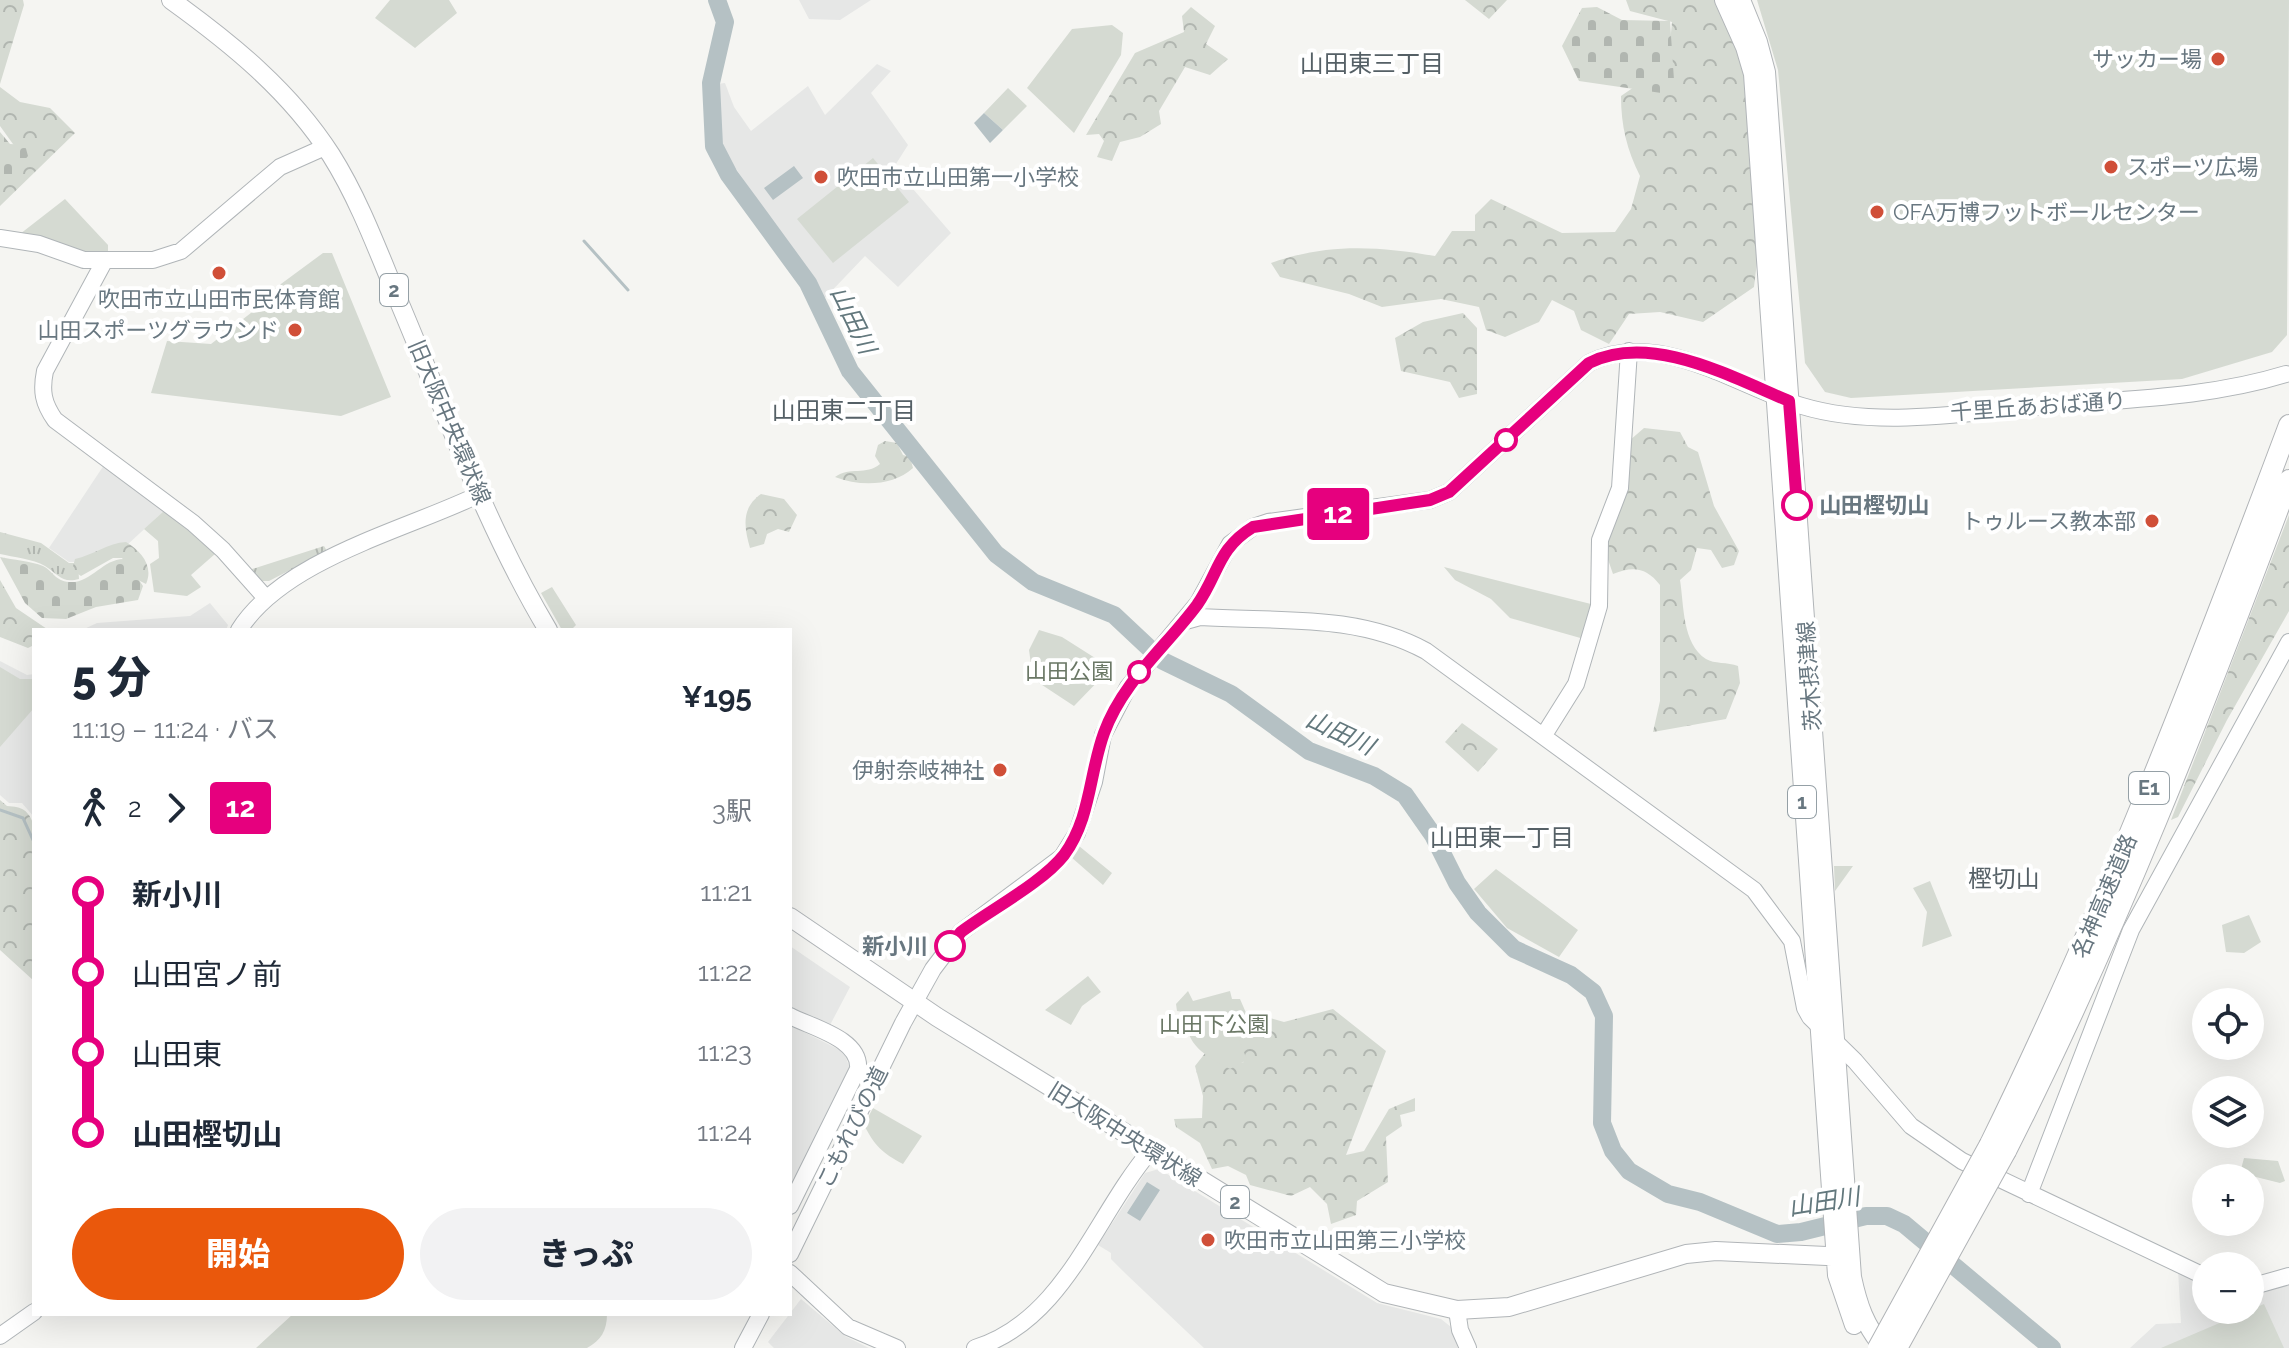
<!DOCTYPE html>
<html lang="ja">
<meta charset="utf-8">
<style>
:root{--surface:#fff;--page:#f2f2f3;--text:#1f2937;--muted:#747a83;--accent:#ea580c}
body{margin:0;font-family:Raleway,"Noto Sans JP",sans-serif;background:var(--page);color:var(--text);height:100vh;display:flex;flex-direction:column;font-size:30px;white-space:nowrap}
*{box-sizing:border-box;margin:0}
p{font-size:26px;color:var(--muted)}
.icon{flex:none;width:44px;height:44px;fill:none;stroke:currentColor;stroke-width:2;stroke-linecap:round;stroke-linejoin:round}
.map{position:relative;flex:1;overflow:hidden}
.sheet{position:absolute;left:32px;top:628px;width:760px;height:688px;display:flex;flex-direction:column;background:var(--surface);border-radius:0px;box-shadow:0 8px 32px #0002}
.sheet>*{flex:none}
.badge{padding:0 16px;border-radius:6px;font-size:28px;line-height:52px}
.tools{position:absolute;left:2192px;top:988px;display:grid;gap:16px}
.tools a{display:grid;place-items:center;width:72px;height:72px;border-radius:50%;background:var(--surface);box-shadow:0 8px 32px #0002;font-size:40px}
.map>.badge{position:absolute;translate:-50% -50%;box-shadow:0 0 0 4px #fff}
.legs{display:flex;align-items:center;gap:12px;height:88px;padding:0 40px;font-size:26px}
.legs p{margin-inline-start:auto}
.headline{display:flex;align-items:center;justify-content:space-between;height:136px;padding:0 40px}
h1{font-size:44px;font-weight:800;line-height:60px}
.primary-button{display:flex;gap:16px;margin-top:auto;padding:16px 40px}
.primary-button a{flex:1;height:92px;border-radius:48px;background:var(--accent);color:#fff;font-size:32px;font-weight:800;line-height:92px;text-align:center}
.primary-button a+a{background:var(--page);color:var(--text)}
ul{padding:0 40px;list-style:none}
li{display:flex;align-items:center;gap:28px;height:80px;font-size:30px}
li i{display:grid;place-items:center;width:12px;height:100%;margin:0 10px;background:currentColor}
li i::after{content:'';width:20px;height:20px;margin:-10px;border:6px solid;border-radius:50%;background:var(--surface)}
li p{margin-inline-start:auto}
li:first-child i{background:linear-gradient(#0000 50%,currentColor 0)}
li:last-child i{background:linear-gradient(currentColor 50%,#0000 0)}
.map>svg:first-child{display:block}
.built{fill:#e6e7e6}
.grass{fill:url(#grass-tufts)}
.forest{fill:url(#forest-crowns)}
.cemetery{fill:url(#cemetery-stones)}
.park{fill:#d5dad2}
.water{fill:#b5c1c4}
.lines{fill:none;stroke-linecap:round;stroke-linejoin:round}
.stream{stroke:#b5c1c4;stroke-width:3}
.river{stroke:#b5c1c4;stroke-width:18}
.secondary-casing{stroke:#b0b5b8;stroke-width:18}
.primary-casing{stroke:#b1b5b8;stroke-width:20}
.highway-casing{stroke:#b1b4b7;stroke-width:22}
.secondary{stroke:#fff;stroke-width:16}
.primary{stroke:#fff;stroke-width:18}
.highway{stroke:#fff;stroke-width:20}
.highway-bridge-casing{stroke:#b1b4b7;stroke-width:22;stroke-linecap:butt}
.highway-bridge{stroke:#fff;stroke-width:20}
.line-1-casing{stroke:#fff;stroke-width:18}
.line-1{stroke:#e6007e;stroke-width:12}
.poi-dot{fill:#d04f38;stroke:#fff;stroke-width:3}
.stop-1-dot{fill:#fff;stroke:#e6007e;stroke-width:4}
.labels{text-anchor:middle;stroke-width:8;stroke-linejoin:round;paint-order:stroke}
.shield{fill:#fff;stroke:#95a0a6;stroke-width:2}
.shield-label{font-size:20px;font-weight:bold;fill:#687780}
.poi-label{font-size:22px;fill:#687780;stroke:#fff;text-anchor:end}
.street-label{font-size:22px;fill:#687780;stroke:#fff}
.stop-label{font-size:22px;font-weight:bold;fill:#687780;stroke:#fff;text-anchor:start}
.park-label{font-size:22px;fill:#6b7866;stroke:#fff}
.neighbourhood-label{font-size:24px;fill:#556066;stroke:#fff}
.water-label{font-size:24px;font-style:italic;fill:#63787d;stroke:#fff}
</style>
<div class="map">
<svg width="2289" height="1348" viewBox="0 0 2289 1348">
<defs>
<pattern id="grass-tufts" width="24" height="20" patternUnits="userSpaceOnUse" patternTransform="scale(2)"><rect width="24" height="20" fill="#d5dad2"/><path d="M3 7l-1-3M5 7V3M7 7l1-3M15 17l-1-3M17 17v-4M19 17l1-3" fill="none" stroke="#b1b6b0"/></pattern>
<pattern id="forest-crowns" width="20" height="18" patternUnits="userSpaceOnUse" patternTransform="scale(2)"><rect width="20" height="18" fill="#d5dad2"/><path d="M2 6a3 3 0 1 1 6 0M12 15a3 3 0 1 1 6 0" fill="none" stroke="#b1b6b0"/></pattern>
<pattern id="cemetery-stones" width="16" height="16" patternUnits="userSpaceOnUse" patternTransform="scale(2)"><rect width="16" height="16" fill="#d5dad2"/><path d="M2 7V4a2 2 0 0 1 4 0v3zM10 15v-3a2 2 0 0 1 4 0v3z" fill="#b1b6b0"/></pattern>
</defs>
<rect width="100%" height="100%" fill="#f5f5f2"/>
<path class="built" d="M799 0H871L840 20 809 19Z
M877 64 891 71 871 93 908 145 894 167 951 233 898 287 865 256 824 299 720 145 716 125 717 84 725 83 734 107 751 131 808 86 825 115Z
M104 465 165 510 127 545 83 562H69L49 548Z
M210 603 228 625 226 630H82L97 623 190 616Z
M0 661 27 675 34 674V817L22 803H9L0 795Z
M790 946 850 987 829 1027 790 1008Z
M790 1025 844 1052 850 1069 790 1191Z
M1159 1169 1377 1303 1441 1319 1451 1327 1458 1348H1204L1126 1274 1111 1259V1253L1098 1245 1145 1173Z
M2178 1270 2206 1284V1310H2250V1293L2289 1283V1348H2130L2156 1324 2181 1323Z
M801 1299 845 1336 869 1348H774L768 1342Z"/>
<path class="grass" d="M0 532 41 543 69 563H78L79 579C62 584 58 574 45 566 33 559 13 557 0 554Z
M324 546 327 551 269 581H261L249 570Z"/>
<path class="forest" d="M0 0H23L24 5 0 84Z
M1465 0H1507L1489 19Z
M1626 0H1718L1747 72 1759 245 1754 287 1703 322 1660 312 1629 314 1609 344 1581 330 1574 311 1552 300 1539 322 1505 337 1486 330 1479 307 1441 299 1382 307 1349 294 1280 277 1271 263C1327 243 1377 246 1435 256L1452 231H1475V215L1491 199 1562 233 1615 232 1631 209 1640 176C1627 150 1621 126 1621 96L1637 85 1666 87 1672 22 1630 11Z
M1191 7 1215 26 1206 44 1228 59 1210 75 1185 67 1159 111 1161 124 1140 137 1120 142 1112 161 1097 157 1104 141 1099 134 1086 135 1135 53 1184 32 1182 16Z
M0 87 20 102 50 108 75 133 0 206V171L18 151 0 126Z
M1463 313 1477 328V394L1459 398 1450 382 1401 371 1395 338 1423 322Z
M1644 428 1680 432 1688 447 1698 452 1714 506 1739 551 1734 565 1722 568 1711 550 1697 548 1691 570 1680 580C1684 605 1682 644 1706 659 1714 664 1728 662 1738 666L1740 683 1726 719 1653 732 1660 701V585C1646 567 1633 566 1613 574L1603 545 1629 441Z
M885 441 897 443 903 455 910 457 913 468C893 486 861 487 835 477 850 466 866 476 880 464L875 456 878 445Z
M761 494 784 499 797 515 789 532 778 529 767 534 764 544 750 548C744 527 741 508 761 494Z
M2289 515V611L2227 720 2178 817 2171 820Z
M126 542C141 551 154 566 146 584L136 579 122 558H113L81 576 72 570 75 559C93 555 108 543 126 542Z
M0 580 16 608 47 629 34 630V645L28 648 0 637Z
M1462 723 1498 749 1478 772 1445 742Z
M0 800 7 806C23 807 28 810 34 825V981L0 950Z
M1333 1009 1386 1051 1346 1155 1364 1151 1389 1109 1415 1098V1111L1400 1115 1402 1126 1386 1137 1388 1182 1357 1201 1356 1215 1331 1224 1327 1204 1310 1187 1291 1196 1250 1185 1246 1175 1228 1166 1212 1169 1200 1143 1176 1127 1174 1119 1202 1118 1203 1096 1195 1066 1206 1052 1229 1066 1244 1062 1236 1047 1234 1013 1248 1012 1284 1022Z"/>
<path class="cemetery" d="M1597 7 1622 20 1670 21 1675 95 1579 81 1562 46 1582 8Z
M0 132 10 144 25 145 28 156 0 189Z
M0 557C13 560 31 561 43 566 53 571 55 581 69 582 91 584 103 558 125 559L143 586 138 600 96 607 66 619 42 618 25 603Z"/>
<path class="park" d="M390 0H449L457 13 415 48 375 18Z
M1757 0H2289L2287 335 2272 352 2182 379 1851 398 1825 392 1805 363 1778 70Z
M1112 25 1123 33 1121 55 1074 133 1027 88 1072 29Z
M1008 88 1027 106 1003 130 984 113Z
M873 158 909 202 833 263 797 219Z
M65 199 108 245V252L77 251 20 234Z
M323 253H332L391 397 341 416 151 393 167 341 211 344 269 299 266 295Z
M165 510 215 554 191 575 201 587 187 596 154 592 150 564 159 558 158 541 144 529Z
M1444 567 1599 606 1591 641 1510 618 1491 599 1455 580Z
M552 587 576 625 571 630H562L541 593Z
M1039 630 1062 637 1103 663 1106 673 1074 706 1033 679 1029 650Z
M0 667 20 679H34V708L0 747Z
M1079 846 1112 873 1103 885 1071 857Z
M1834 866H1853L1835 891Z
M1496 869 1578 930 1559 957 1507 928 1474 889Z
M1930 881 1952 936 1922 947 1927 912 1913 888Z
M2249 915 2261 942 2244 953 2226 952 2222 925Z
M1088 976 1101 992 1082 1006 1071 1025 1045 1010Z
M1188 991 1193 1001 1230 991 1232 999H1240L1250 1022 1238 1037 1247 1060 1230 1069C1201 1053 1187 1046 1184 1012L1177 1011 1176 1004Z
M873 1108 922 1136 903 1164C882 1153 875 1146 864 1125Z
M2244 1158 2278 1161 2285 1181 2280 1183 2240 1173Z
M2264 1304 2284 1348H2161Z
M293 1314H607C607 1331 601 1340 587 1348H256Z"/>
<path class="water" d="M984 113 1003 130 990 143 974 123Z
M794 166 803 178 773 200 764 188Z
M1147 1182 1160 1190 1140 1221 1127 1213Z"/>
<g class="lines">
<path class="stream" d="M584 241 628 290
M0 810 23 818 34 842"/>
<path class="river" d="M717 0 725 22 711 83 714 146 729 175 808 283 850 371 996 554 1033 582 1114 615 1163 661 1231 694 1309 751 1374 776 1405 795 1433 835 1457 883 1478 913 1514 949 1571 975 1593 992 1604 1016 1602 1123 1613 1151 1629 1171 1668 1194 1700 1202 1777 1234 1801 1232 1866 1216H1887L1904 1224 2052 1348"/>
<defs>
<path id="secondary" d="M0 238 39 244 84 260H153L181 251 280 167 325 147
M105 260 45 371C41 391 43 403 55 420L193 523 223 550 265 597
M1182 622 1200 617C1277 622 1356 613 1426 651L1754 890 1792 941 1805 1008 1810 1017 1855 1061 1911 1126 1962 1161 2206 1277
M239 630C284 559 406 530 480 494
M1544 735 1576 684 1599 606 1600 540 1620 488 1629 351
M790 1016C813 1028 861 1039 858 1069L790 1206
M2029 1194 2131 930 2289 642
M790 1254 903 1023 933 969 961 932 1062 857 1077 833 1094 782 1103 735 1128 687 1198 603 1230 544 1253 527 1268 522 1430 500 1449 492 1589 363C1659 328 1736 386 1802 406 1878 429 1968 412 2045 406 2125 399 2208 398 2286 374
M790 1273 848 1327 897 1348
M2250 1287 2289 1276
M1457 1310 1460 1330 1468 1348
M0 1336 34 1312
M743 1348 761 1314
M975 1348C1065 1320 1094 1217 1151 1150"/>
<path id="primary" d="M171 0C232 44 290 91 331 155 360 201 379 254 400 304 446 413 487 528 548 630
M1724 0 1745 47 1753 74 1837 1275 1854 1325
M1741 0 1758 42 1766 72 1852 1277C1858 1305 1865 1326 1884 1348
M790 917 937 1017 1384 1293 1457 1310 1509 1307 1686 1254 1716 1251 1848 1257"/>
<path id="highway" d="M1990 1144C2105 910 2198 668 2289 425
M2006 1151C2116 934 2204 708 2289 480"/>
</defs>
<use href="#secondary" class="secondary-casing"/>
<use href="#primary" class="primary-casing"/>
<use href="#highway" class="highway-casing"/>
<use href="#secondary" class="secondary"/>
<use href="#primary" class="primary"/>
<use href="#highway" class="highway"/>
<defs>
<path id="highway-bridge" d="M1878 1348 1990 1144
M1897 1348 2006 1151"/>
</defs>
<use href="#highway-bridge" class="highway-bridge-casing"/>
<use href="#highway-bridge" class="highway-bridge"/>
</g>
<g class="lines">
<defs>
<path id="line-1" d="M950 946 961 932C990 910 1042 883 1064 855 1091 818 1089 774 1104 733 1123 681 1165 648 1197 605 1219 574 1217 549 1253 527L1430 500 1449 492 1589 363C1651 332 1731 377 1789 401L1797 505"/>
</defs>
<use href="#line-1" class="line-1-casing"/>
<use href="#line-1" class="line-1"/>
</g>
<g class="poi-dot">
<circle cx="2218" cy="59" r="8"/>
<circle cx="2111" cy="167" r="8"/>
<circle cx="821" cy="177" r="8"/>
<circle cx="1877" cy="212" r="8"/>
<circle cx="219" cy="273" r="8"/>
<circle cx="295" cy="330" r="8"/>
<circle cx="2152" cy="521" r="8"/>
<circle cx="1000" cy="770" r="8"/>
<circle cx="1208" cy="1240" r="8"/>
</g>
<g class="stop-1-dot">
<circle cx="1506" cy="440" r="10"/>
<circle cx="1797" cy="505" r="14"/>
<circle cx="1139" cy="672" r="10"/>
<circle cx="950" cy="946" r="14"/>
</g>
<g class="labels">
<g class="shield">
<rect x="380" y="274" width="28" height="32" rx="6"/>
<rect x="2129" y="772" width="40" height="32" rx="6"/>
<rect x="1788" y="786" width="28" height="32" rx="6"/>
<rect x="1221" y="1186" width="28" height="32" rx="6"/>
</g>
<g class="shield-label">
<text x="394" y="297">2</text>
<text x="2149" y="795">E1</text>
<text x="1802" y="809">1</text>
<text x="1235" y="1209">2</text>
</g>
<g class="poi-label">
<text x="2202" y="67">サッカー場</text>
<text x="2127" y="175" text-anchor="start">スポーツ広場</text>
<text x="837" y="185" text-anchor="start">吹田市立山田第一小学校</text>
<text x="1893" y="220" text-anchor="start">OFA万博フットボールセンター</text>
<text x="219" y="307" text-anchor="middle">吹田市立山田市民体育館</text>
<text x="279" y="338">山田スポーツグラウンド</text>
<text x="2136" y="529">トゥルース教本部</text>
<text x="984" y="778">伊射奈岐神社</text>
<text x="1224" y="1248" text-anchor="start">吹田市立山田第三小学校</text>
</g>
<g class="street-label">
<text transform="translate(2038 406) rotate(-4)" y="8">千里丘あおば通り</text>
<text transform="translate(450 422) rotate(67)" y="8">旧大阪中央環状線</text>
<text transform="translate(1809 676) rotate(-94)" y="8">茨木摂津線</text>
<text transform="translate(2104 896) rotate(-67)" y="8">名神高速道路</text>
<text transform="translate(852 1127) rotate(-64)" y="8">こもれびの道</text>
<text transform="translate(1125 1134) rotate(32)" y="8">旧大阪中央環状線</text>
</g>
<g class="stop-label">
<text x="1819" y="513">山田樫切山</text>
<text x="928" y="954" text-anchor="end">新小川</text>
</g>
<g class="park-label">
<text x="1069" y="679">山田公園</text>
<text x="1214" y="1032">山田下公園</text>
</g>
<g class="neighbourhood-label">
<text x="1372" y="72">山田東三丁目</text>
<text x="844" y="419">山田東二丁目</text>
<text x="1502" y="846">山田東一丁目</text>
<text x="2004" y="887">樫切山</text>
</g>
<g class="water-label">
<text transform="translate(853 320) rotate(64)" y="8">山田川</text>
<text transform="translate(1340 733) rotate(25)" y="8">山田川</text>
<text transform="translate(1824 1202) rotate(-9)" y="8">山田川</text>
</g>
</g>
</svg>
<div class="tools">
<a><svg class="icon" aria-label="locate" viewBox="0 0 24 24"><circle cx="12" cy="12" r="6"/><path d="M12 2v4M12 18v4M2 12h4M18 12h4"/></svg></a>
<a><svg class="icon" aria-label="layers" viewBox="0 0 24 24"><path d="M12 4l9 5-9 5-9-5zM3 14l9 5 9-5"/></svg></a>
<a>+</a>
<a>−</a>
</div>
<b class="badge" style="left:1338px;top:514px;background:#e6007e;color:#fff">12</b>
<section class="sheet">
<div class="headline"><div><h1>5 分</h1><p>11:19 – 11:24 · バス</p></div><b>¥195</b></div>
<div class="legs"><svg class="icon" aria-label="walk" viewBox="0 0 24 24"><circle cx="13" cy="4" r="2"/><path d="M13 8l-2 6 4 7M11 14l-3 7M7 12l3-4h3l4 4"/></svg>2<svg class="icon" aria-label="forward" viewBox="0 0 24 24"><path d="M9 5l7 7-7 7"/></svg><b class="badge" style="background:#e6007e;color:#fff">12</b><p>3駅</p></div>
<ul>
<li><i style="color:#e6007e"></i><b>新小川</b><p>11:21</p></li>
<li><i style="color:#e6007e"></i><span>山田宮ノ前</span><p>11:22</p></li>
<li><i style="color:#e6007e"></i><span>山田東</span><p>11:23</p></li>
<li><i style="color:#e6007e"></i><b>山田樫切山</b><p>11:24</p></li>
</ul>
<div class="primary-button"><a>開始</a><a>きっぷ</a></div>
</section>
</div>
